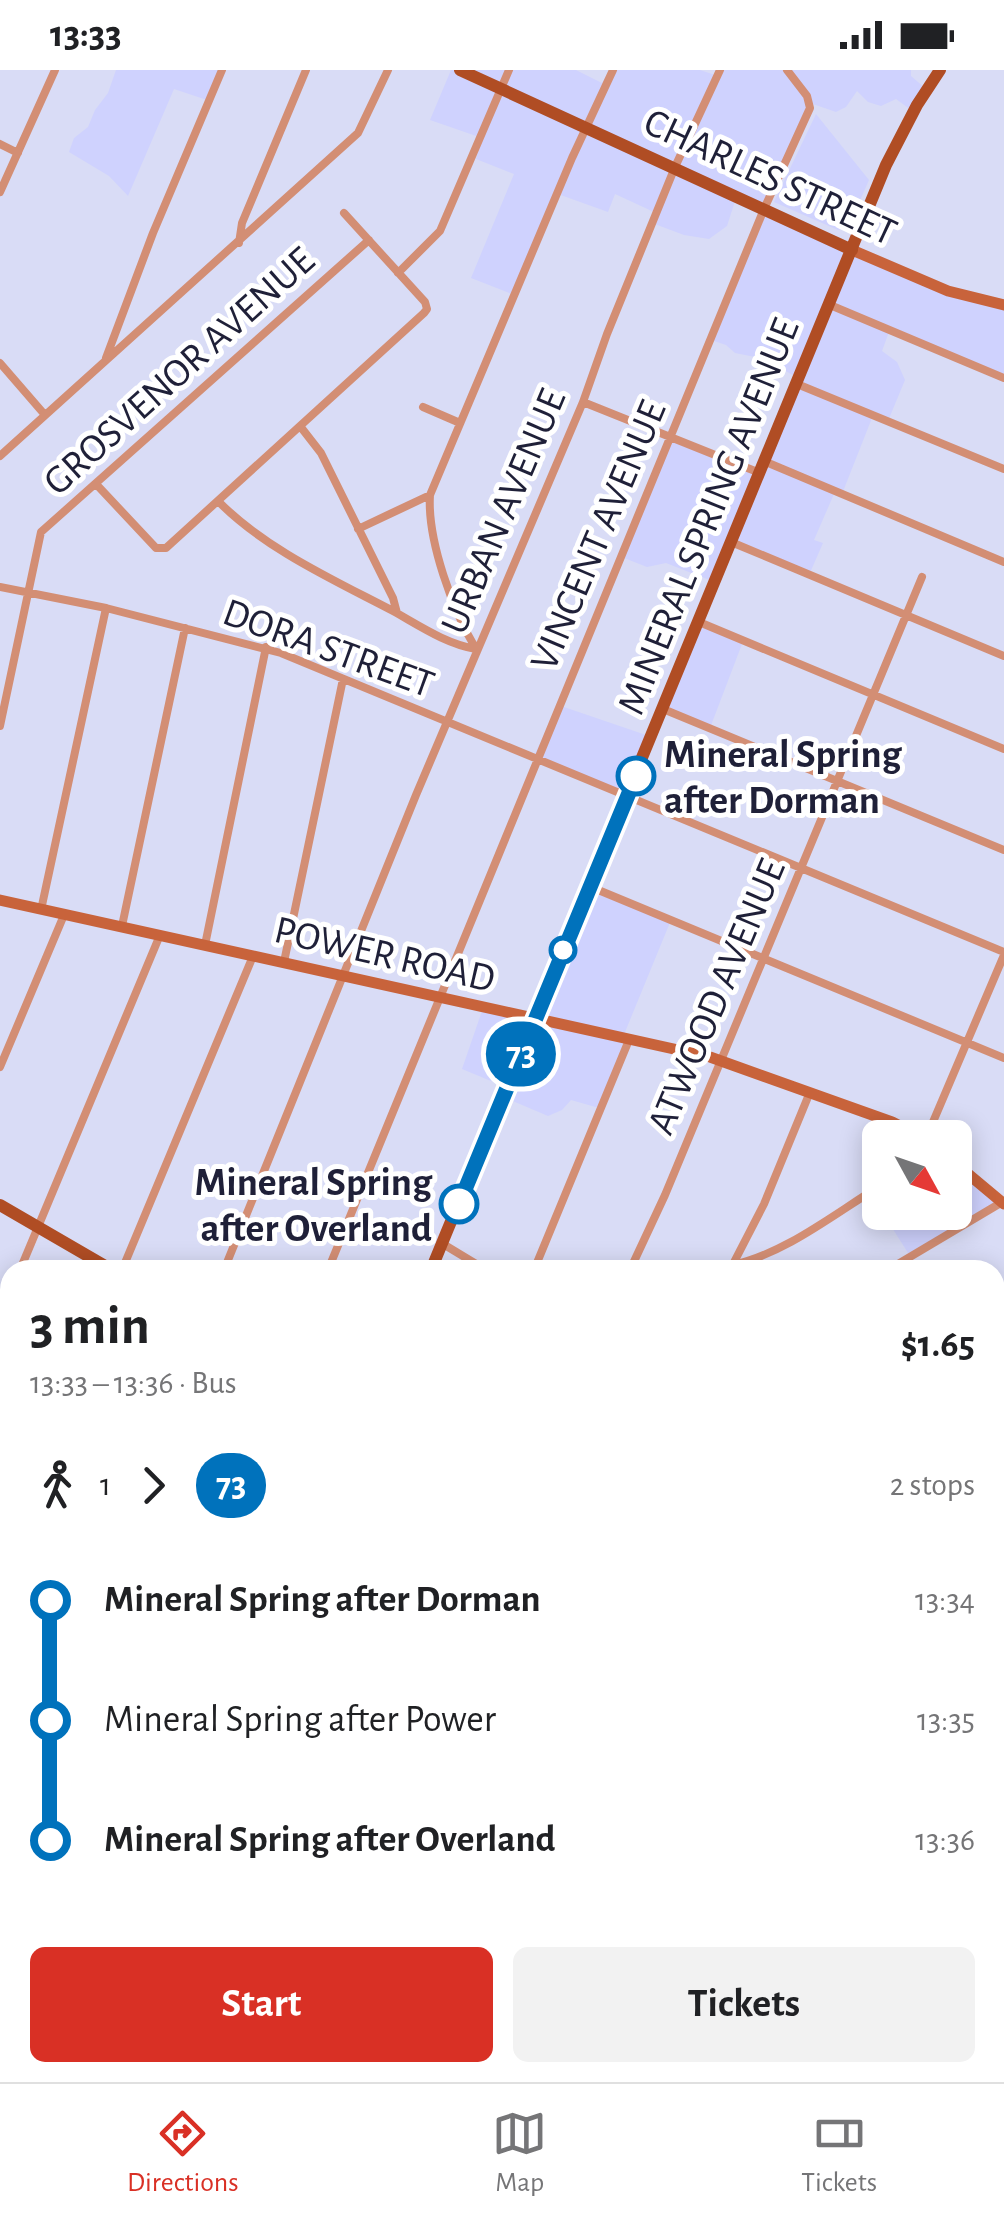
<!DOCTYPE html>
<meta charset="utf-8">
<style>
:root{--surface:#fff;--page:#f2f2f2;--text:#202124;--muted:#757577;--line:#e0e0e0;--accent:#d93025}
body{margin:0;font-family:"Alegreya Sans",sans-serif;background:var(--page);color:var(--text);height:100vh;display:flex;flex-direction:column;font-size:38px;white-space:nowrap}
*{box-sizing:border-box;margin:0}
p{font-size:32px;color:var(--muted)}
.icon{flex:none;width:55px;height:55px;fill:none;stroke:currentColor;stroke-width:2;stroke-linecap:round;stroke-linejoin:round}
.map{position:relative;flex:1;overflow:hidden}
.panel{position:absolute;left:0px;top:1190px;width:1005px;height:822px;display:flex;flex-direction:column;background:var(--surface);border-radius:30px 30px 0 0;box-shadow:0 5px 25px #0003}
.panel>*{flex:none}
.badge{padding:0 20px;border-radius:32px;font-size:35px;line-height:65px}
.needle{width:65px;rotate:130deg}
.buttons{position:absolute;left:862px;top:1050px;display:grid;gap:20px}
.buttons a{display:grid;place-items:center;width:110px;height:110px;border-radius:15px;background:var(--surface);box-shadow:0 5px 25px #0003;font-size:50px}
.map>.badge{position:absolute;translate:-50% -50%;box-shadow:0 0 0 5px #fff}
.legs{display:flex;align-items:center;gap:15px;height:110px;padding:0 30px;font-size:32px}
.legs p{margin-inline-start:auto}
.headline{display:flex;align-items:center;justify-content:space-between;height:170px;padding:0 30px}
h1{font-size:55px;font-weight:600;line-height:75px}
.cta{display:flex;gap:20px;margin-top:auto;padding:20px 30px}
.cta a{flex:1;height:115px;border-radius:15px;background:var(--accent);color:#fff;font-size:40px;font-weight:600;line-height:115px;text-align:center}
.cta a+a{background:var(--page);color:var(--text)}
ul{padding:0 30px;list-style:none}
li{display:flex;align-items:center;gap:35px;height:120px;font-size:38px}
li i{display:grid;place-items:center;width:15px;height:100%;margin:0 12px;background:currentColor}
li i::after{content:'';width:25px;height:25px;margin:-12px;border:8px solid;border-radius:50%;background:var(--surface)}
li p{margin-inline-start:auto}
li:first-child i{background:linear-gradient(#0000 50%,currentColor 0)}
li:last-child i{background:linear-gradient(currentColor 50%,#0000 0)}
.status{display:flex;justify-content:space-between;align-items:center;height:70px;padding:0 50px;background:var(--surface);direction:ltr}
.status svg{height:28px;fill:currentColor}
.tab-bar{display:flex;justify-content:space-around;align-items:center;height:140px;border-top:2px solid var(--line);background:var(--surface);font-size:28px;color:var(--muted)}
.tab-bar a{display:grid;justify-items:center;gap:5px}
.tab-bar .selected{color:var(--accent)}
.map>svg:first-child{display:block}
.built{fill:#cfd2fe}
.green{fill:#c5b95f}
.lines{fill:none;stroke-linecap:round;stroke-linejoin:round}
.river{stroke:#37b3d7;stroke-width:15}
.street{stroke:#d38e74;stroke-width:8}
.secondary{stroke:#c8633b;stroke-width:11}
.primary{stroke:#b04d24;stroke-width:12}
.line-1-casing{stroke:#fff;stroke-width:22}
.line-1{stroke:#0072bc;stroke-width:15}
.stop-1-dot{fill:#fff;stroke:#0072bc;stroke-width:5}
.labels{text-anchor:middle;stroke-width:10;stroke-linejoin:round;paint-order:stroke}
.street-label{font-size:40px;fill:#1f2038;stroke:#fff}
.stop-label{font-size:40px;font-weight:bold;fill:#1f2038;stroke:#fff;text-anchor:start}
</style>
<div class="status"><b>13:33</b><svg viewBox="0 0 49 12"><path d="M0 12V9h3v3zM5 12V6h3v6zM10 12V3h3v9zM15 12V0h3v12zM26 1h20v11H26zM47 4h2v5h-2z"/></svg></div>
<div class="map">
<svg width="1004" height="2012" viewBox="0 0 1004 2012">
<rect width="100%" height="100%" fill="#d9dcf6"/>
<path class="built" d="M116 0H220L207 30 174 19 128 126 109 106 69 82 74 68 88 57 95 40 108 23Z
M451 0H576L602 13 610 0H700L715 5 718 0H911V6L925 18 911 40 896 29 881 36 868 32 857 21 846 37 836 42 810 33 765 137 935 216 1004 235V308L889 262 882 281 897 292 905 310 888 351 872 348 842 424H834L814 470 823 473 809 505 731 473 712 511 666 493 647 497 619 486 668 367 755 403 796 307 765 289 735 283 726 275 708 269 763 139 736 128 727 156 709 169 684 165 652 153 654 142 615 124 608 142 555 123 512 224 471 208 514 104 476 89 482 68 430 50Z
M816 44 869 110 848 158 838 160 774 132Z
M699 553 742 574 710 658 663 635Z
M558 635 649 666 625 725 534 686Z
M588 817 671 850 623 967 627 970 599 1038 571 1030 562 1040 548 1046 503 1027V1016L462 999 483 938 531 948Z
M955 1094 1000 1133 910 1186 889 1153 888 1144 955 1142Z
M1004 1742V1805L1001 1800 995 1804V1747Z"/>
<path class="green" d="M10 1787V1954L0 1958V1915L7 1908 0 1899V1807Z
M654 2002H703V2003L698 2012H645Z
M344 2003H398L423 2012H369Z
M471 2003H537L559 2012H477Z"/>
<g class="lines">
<path class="river" d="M0 1937 10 1932
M379 2002 402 2012"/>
<path class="street" d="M0 74 18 83
M0 122 55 0
M239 173 242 153 306 0
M398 203 440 161 509 0
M830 235 1004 308
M106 288 153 163 222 0
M0 293 45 345
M797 314 1004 399
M583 332 760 403
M423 337 460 353
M300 356 321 383 393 528 397 543
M0 386 358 63 388 0
M766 392 1004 492
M96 414 156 478H166L424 243 427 239 425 232 344 143
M218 431C265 479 334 510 393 541 420 556 446 574 476 579
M358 459 430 425
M731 472 1004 586
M0 517 106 538 281 583 1004 882
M699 552 1004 679
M476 579C453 541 427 470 430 425L572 88 613 0
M663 639 1004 780
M0 656 41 462 369 170
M591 817 1004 988
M41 840 106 538
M122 856 185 558
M205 875 266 577
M284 892 343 609
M0 997 64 845
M930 1068V1059L1004 885
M443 1174 486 1200
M733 1195C786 1183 834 1144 880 1116
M20 1200 160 865
M122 1200 253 886
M224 1200 416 725 583 332 607 264 675 97 720 0
M328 1200 764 139 810 38 807 26 787 0
M534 1200 629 970
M630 1200 665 1125 922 507
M730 1200 764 1134 810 1022
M888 1200 1004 1131
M995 1227 1004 1222
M0 1248 10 1224
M995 1327 1004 1322
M995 1431 1004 1426
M0 1456 10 1460
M0 1520 10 1521
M995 1541 1004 1536
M995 1640 1004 1634
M0 1646 10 1648
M995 1749 1004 1744
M995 1882 1004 1876
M0 1916 10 1908
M995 1995 1004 1990
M843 2002 849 2012
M790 2012 804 2002
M969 2012 984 2002"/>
<path class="secondary" d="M852 180 948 221 1004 235
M0 830 710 987 892 1052 923 1068
M955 1093 1004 1134"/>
<path class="primary" d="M460 0 852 180
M0 1135 112 1200
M431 1200 886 95 917 35 940 0
M995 1729 1004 1734
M114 2012 118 2002"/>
</g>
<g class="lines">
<defs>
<path id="line-1" d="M459 1134 636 706"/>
</defs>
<use href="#line-1" class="line-1-casing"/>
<use href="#line-1" class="line-1"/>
</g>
<g class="stop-1-dot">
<circle cx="636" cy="706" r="18"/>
<circle cx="563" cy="880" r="12"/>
<circle cx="459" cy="1134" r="18"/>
</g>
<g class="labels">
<g class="street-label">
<text transform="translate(771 106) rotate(25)" y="14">CHARLES STREET</text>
<text transform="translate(178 300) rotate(-42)" y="14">GROSVENOR AVENUE</text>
<text transform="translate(502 441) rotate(-67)" y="14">URBAN AVENUE</text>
<text transform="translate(707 446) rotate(-68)" y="14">MINERAL SPRING AVENUE</text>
<text transform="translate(597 465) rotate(-67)" y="14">VINCENT AVENUE</text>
<text transform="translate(329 577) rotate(20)" y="14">DORA STREET</text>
<text transform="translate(385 883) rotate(13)" y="14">POWER ROAD</text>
<text transform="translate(715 926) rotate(-67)" y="14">ATWOOD AVENUE</text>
</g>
<g class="stop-label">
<text x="664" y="697">Mineral Spring<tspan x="664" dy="46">after Dorman</tspan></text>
<text x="432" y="1125" text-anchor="end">Mineral Spring<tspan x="432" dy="46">after Overland</tspan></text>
</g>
</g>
</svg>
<div class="buttons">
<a><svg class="needle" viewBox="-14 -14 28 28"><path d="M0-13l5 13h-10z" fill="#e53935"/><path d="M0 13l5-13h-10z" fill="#757577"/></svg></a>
</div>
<b class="badge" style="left:521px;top:984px;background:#0072bc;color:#fff">73</b>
<section class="panel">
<div class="headline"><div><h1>3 min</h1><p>13:33 – 13:36 · Bus</p></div><b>$1.65</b></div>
<div class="legs"><svg class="icon" aria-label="walk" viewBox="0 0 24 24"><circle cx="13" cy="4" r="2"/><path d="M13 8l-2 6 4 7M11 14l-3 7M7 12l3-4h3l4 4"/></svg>1<svg class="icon" aria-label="forward" viewBox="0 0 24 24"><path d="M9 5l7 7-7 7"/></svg><b class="badge" style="background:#0072bc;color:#fff">73</b><p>2 stops</p></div>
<ul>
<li><i style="color:#0072bc"></i><b>Mineral Spring after Dorman</b><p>13:34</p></li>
<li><i style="color:#0072bc"></i><span>Mineral Spring after Power</span><p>13:35</p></li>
<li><i style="color:#0072bc"></i><b>Mineral Spring after Overland</b><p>13:36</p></li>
</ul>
<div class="cta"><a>Start</a><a>Tickets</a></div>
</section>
</div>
<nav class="tab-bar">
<a class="selected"><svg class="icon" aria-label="directions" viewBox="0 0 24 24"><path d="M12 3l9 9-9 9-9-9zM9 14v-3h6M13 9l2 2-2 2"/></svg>Directions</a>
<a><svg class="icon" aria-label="map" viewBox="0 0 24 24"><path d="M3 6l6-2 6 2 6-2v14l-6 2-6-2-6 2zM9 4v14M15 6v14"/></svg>Map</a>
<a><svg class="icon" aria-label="tickets" viewBox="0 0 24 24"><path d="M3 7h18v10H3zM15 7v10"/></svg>Tickets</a>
</nav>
